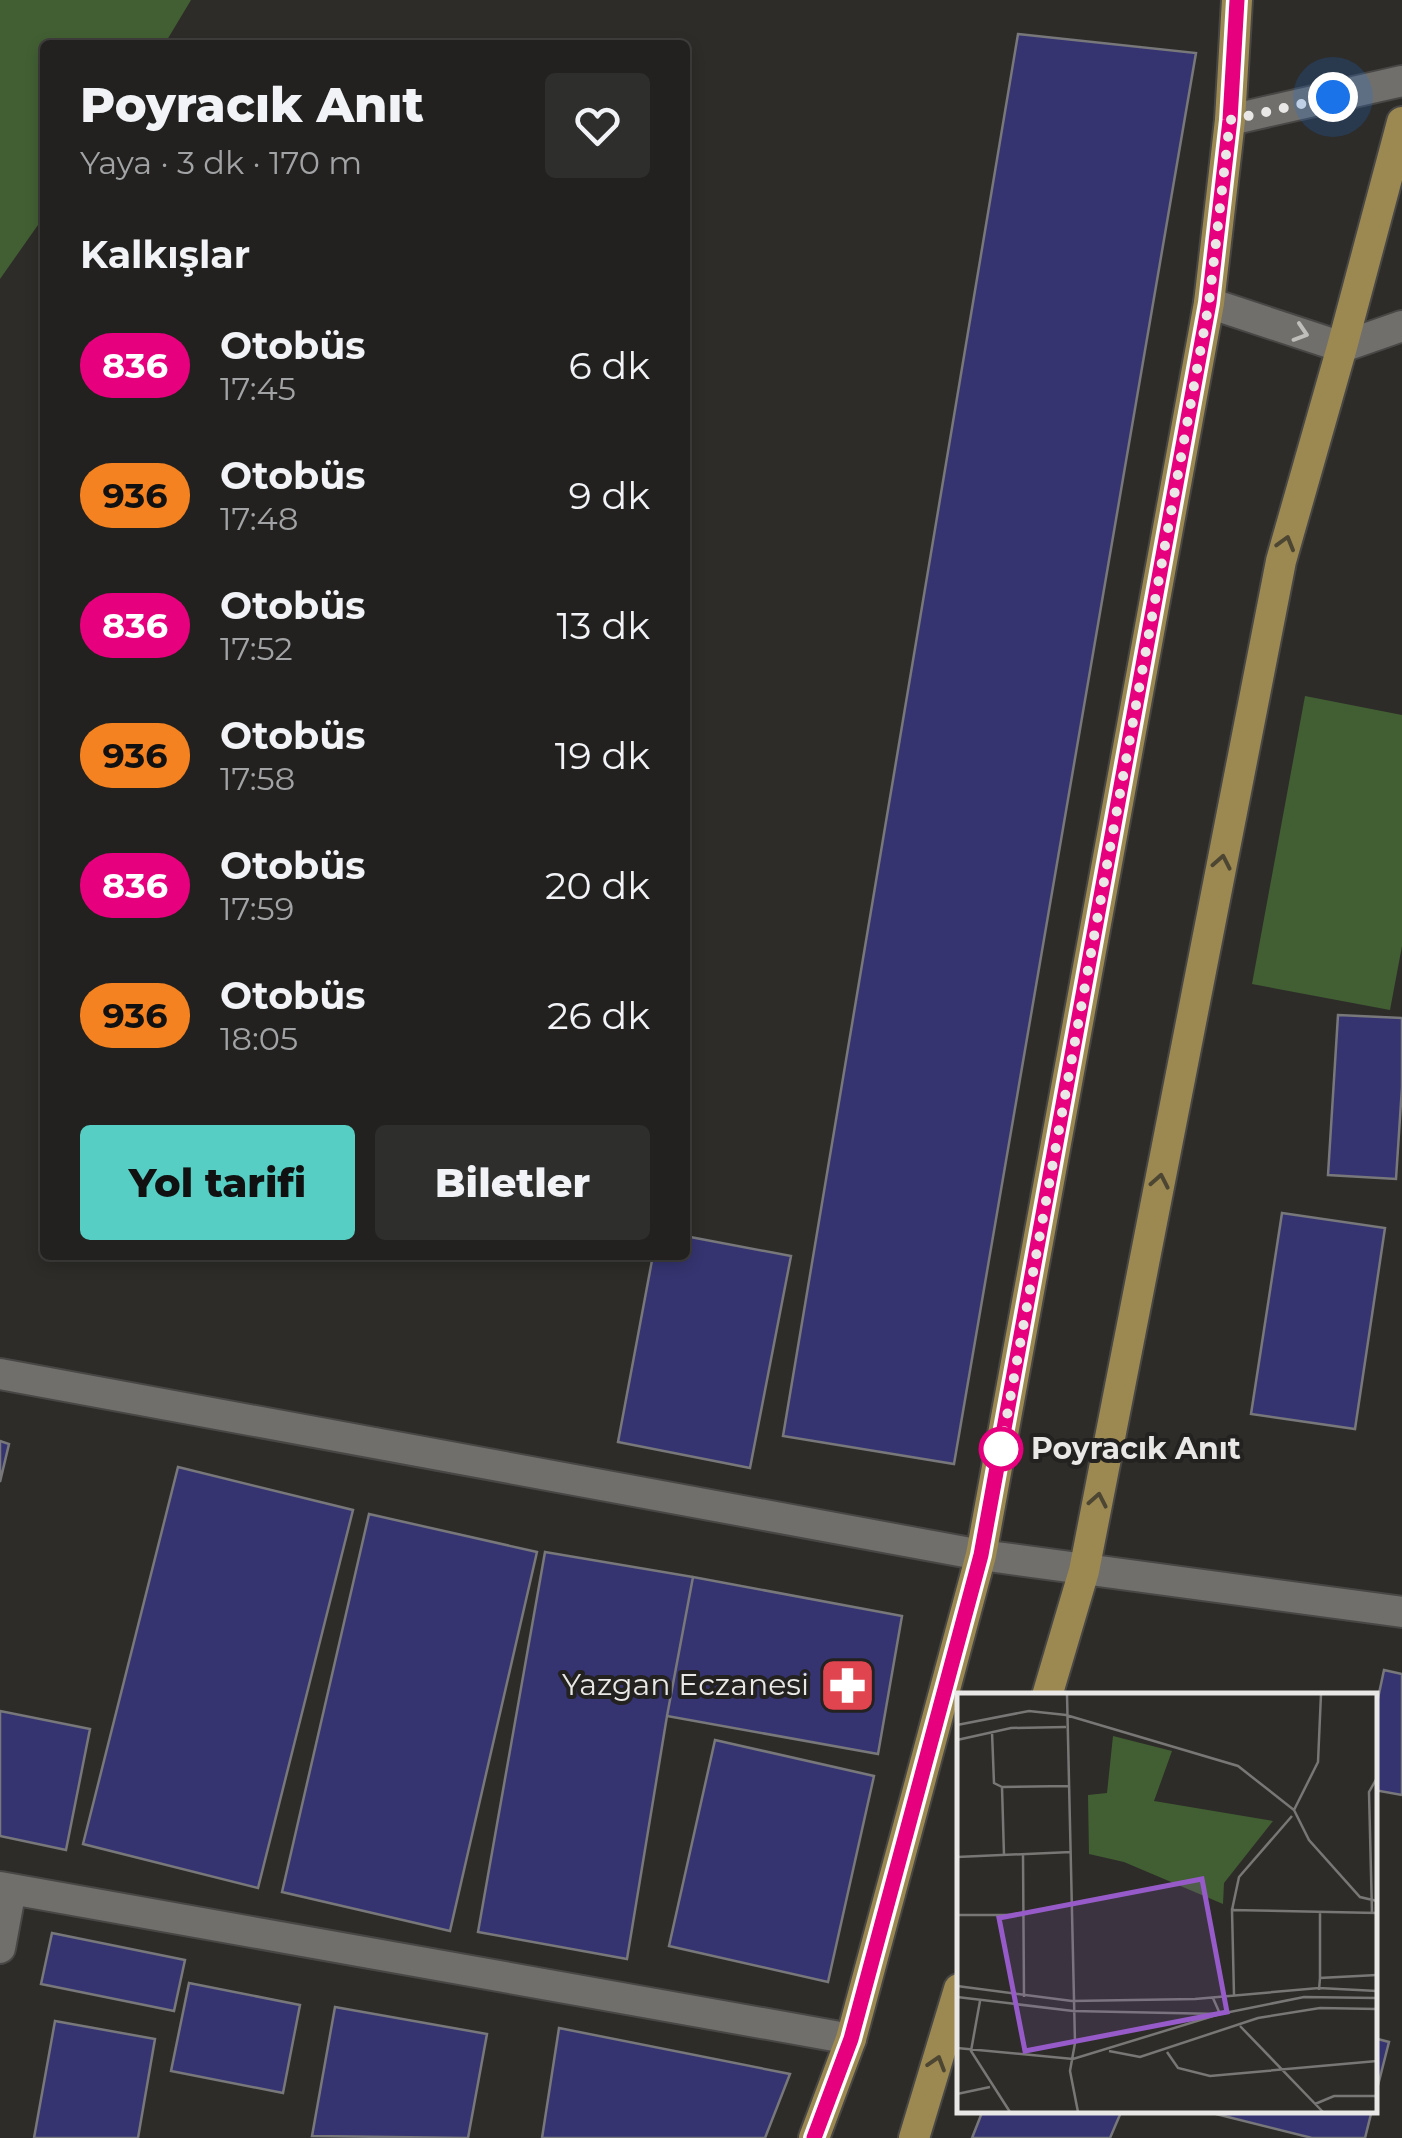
<!DOCTYPE html>
<html lang="tr">
<meta charset="utf-8">
<style>
:root{--surface:#22211f;--page:#2e2e2c;--text:#f1f3f6;--muted:#a2a3a4;--line:#3f3e3d;--accent:#56cec3}
body{margin:0;font-family:Montserrat,sans-serif;background:var(--page);color:var(--text);height:100vh;display:flex;flex-direction:column;font-size:38px;white-space:nowrap}
*{box-sizing:border-box;margin:0}
p{font-size:32px;color:var(--muted)}
.icon{flex:none;width:55px;height:55px;fill:none;stroke:currentColor;stroke-width:2;stroke-linecap:round;stroke-linejoin:round}
.map{position:relative;flex:1;overflow:hidden}
.panel{position:absolute;left:40px;top:40px;width:650px;height:1220px;display:flex;flex-direction:column;background:var(--surface);border-radius:10px;box-shadow:0 5px 15px #0003,0 0 0 2px var(--line)}
.panel>*{flex:none}
.badge{padding:0 20px;border-radius:32px;font-size:35px;line-height:65px}
.you{position:absolute;width:50px;height:50px;margin:-25px;border:8px solid #fff;border-radius:50%;background:#1a73e8;box-shadow:0 0 0 15px #1a73e833}
.map>.badge{position:absolute;translate:-50% -50%;box-shadow:0 0 0 5px #fff}
h2{padding:0 40px;font-size:38px;line-height:90px}
.round{display:grid;place-items:center;flex:none;width:105px;height:105px;border-radius:10px;background:var(--page)}
.summary{display:flex;align-items:center;justify-content:space-between;height:170px;padding:0 40px}
h1{font-size:48px;font-weight:800;line-height:75px}
.cta{display:flex;gap:20px;margin-top:auto;padding:20px 40px}
.cta a{flex:1;height:115px;border-radius:10px;background:var(--accent);color:#111;font-size:40px;font-weight:800;line-height:115px;text-align:center}
.cta a+a{background:var(--page);color:var(--text)}
ul{padding:0;list-style:none}
li{display:flex;align-items:center;gap:30px;height:130px;padding:0 40px}
li div{flex:1}
li b{display:block;font-size:38px}
li em{font-style:normal}
li .badge{min-width:110px;font-weight:700;text-align:center}
.map>svg:first-child{display:block}
.green{fill:#425f33}
.building{fill:#353470;stroke:#78787b;stroke-width:2.5}
.lines{fill:none;stroke-linecap:round;stroke-linejoin:round}
.minor-casing{stroke:#484745;stroke-width:34}
.major-casing{stroke:#484745;stroke-width:34}
.minor{stroke:#706f6c;stroke-width:30}
.major{stroke:#9c8952;stroke-width:30}
.oneway{stroke:#bfbebb}
.oneway2{stroke:#4d4632}
.line-casing{stroke:#fff;stroke-width:22}
.line{stroke:#e6007e;stroke-width:15}
.walk{stroke:#e9e8e6;stroke-width:10;stroke-dasharray:0 18}
.stop-dot{fill:#fff;stroke:#e6007e;stroke-width:5}
.labels{text-anchor:middle;stroke-width:8;stroke-linejoin:round;paint-order:stroke}
.stop-label{font-size:30px;font-weight:bold;fill:#e9e8e6;stroke:#232220;text-anchor:start}
.poi-label{font-size:30px;fill:#e9e8e6;stroke:#232220;text-anchor:end}
.inset-road{fill:none;stroke:#787775;stroke-width:2.5}
.view{fill:#965bc9;fill-opacity:0.15;stroke:#965bc9;stroke-width:5}
.inset-edge{fill:none;stroke:#e9e8e6;stroke-width:5}
</style>
<div class="map">
<svg width="1402" height="2138" viewBox="0 0 1402 2138">
<rect width="100%" height="100%" fill="#2d2c29"/>
<path class="green" d="M0 0H191L164 45H45V215L0 279Z
M1305 696 1402 715V946L1390 1010 1252 984Z"/>
<path class="building" d="M1018 34 1196 53 954 1464 783 1436Z
M1338 1015 1402 1018V1087L1396 1179 1328 1175Z
M1282 1213 1385 1228 1355 1429 1251 1414Z
M685 1236 791 1256 750 1468 618 1442 653 1255H685Z
M0 1441 9 1444 0 1482Z
M178 1467 353 1510 258 1888 83 1844Z
M369 1514 537 1552 450 1931 282 1892Z
M545 1552 693 1577 667 1716 627 1959 478 1932Z
M693 1577 902 1616 878 1754 667 1716Z
M1384 1670 1402 1674V1795L1374 1790V1717Z
M0 1711 90 1729 66 1850 0 1836Z
M715 1740 874 1776 828 1982 669 1946Z
M52 1933 185 1960 174 2011 41 1984Z
M189 1983 300 2005 283 2093 171 2071Z
M335 2007 487 2034 468 2138 312 2136Z
M55 2021 155 2039 138 2138H34Z
M559 2028 790 2074 765 2138H542Z
M1374 2038 1389 2042 1374 2101Z
M983 2110H1122L1110 2138H972Z
M1200 2110H1372L1365 2138H1312Z"/>
<g class="lines">
<defs>
<path id="minor" d="M1230 120 1402 81
M1209 303 1342 347 1402 326
M0 1374 981 1555 1402 1612
M0 1887 851 2039
M0 1948 11 1889"/>
<path id="major" d="M1047 1696 1084 1571 1281 561 1342 347 1402 122
M814 2138 851 2039 981 1555 1209 303 1230 120 1237 0
M914 2138 959 1989"/>
</defs>
<use href="#minor" class="minor-casing"/>
<use href="#major" class="major-casing"/>
<use href="#minor" class="minor"/>
<use href="#major" class="major"/>
</g>
<defs><path id="oneway-chevron" d="M-2-3.5L2.5 0L-2 3.5" fill="none" stroke-width="1.6" stroke-linecap="round" stroke-linejoin="round" transform="scale(2.5)"/></defs>
<use class="oneway" href="#oneway-chevron" transform="translate(1301 333) rotate(18)"/>
<g class="oneway2">
<use href="#oneway-chevron" transform="translate(1286 543) rotate(-74)"/>
<use href="#oneway-chevron" transform="translate(1222 862) rotate(-79)"/>
<use href="#oneway-chevron" transform="translate(1160 1181) rotate(-79)"/>
<use href="#oneway-chevron" transform="translate(1098 1500) rotate(-79)"/>
<use href="#oneway-chevron" transform="translate(937 2063) rotate(-73)"/>
</g>
<g class="lines">
<defs>
<path id="line" d="M814 2138 851 2039 981 1555 1209 303 1230 120 1237 0"/>
</defs>
<use href="#line" class="line-casing"/>
<use href="#line" class="line"/>
<path class="walk" d="M1001 1449 1209 303 1230 120 1333 97"/>
</g>
<defs>
<symbol id="pharmacy-square" viewBox="-11 -11 22 22"><rect x="-9" y="-9" width="18" height="18" rx="4" fill="#e0444e" stroke="#232220"/><path d="M-2-6h4v4h4v4h-4v4h-4v-4h-4v-4h4Z" fill="#fff"/></symbol>
</defs>
<g fill-rule="evenodd">
<use href="#pharmacy-square" x="816" y="1654" width="63" height="63"/>
</g>
<circle class="stop-dot" cx="1001" cy="1449" r="20"/>
<g class="labels">
<g class="stop-label">
<text x="1031" y="1459">Poyracık Anıt</text>
</g>
<g class="poi-label">
<text x="809" y="1695">Yazgan Eczanesi</text>
</g>
</g>
<g transform="translate(957 1693)">
<rect width="420" height="420" fill="#2d2c29"/>
<path d="M156 43 215 58 197 108 316 128 267 190 266 211 167 169 132 161 131 102 150 100Z" fill="#425f33"/>
<path class="inset-road" d="M110 1 118 350 113 378 121 419M0 32 72 18 109 22 281 73 337 117 352 147 403 204 420 208M35 39 37 90 45 94M0 47 54 35 109 34M337 117 361 69 364 1M47 162 45 94 111 93M66 162 67 304M0 164 114 159M275 217 282 184 335 123M415 220 412 99 420 85M0 222H66M363 285V219M0 293 115 308 238 306 362 295 420 298M362 297 363 285 420 282M277 302 275 217 420 220M0 304 116 318 263 321 347 304 420 305M23 308 14 358 53 419M283 333 366 419M0 355 116 366 263 321 256 305M152 358 183 364 301 325 363 315 420 316M210 359 221 375 253 383 420 368M0 401 33 394M358 411 377 403H420"/>
<path class="view" d="M245 186 270 319 68 358 42 225Z"/>
<rect width="420" height="420" class="inset-edge"/>
</g>
</svg>
<div class="you" style="left:1333px;top:97px"></div>
<section class="panel">
<div class="summary"><div><h1>Poyracık Anıt</h1><p>Yaya · 3 dk · 170 m</p></div><a class="round"><svg class="icon" aria-label="heart" viewBox="0 0 24 24"><path d="M12 20l-8-8c-3-5 5-10 8-4 3-6 11-1 8 4z"/></svg></a></div>
<h2>Kalkışlar</h2>
<ul>
<li><span class="badge" style="background:#e6007e;color:#fff">836</span><div><b>Otobüs</b><p>17:45</p></div><em>6 dk</em></li>
<li><span class="badge" style="background:#f58220;color:#111">936</span><div><b>Otobüs</b><p>17:48</p></div><em>9 dk</em></li>
<li><span class="badge" style="background:#e6007e;color:#fff">836</span><div><b>Otobüs</b><p>17:52</p></div><em>13 dk</em></li>
<li><span class="badge" style="background:#f58220;color:#111">936</span><div><b>Otobüs</b><p>17:58</p></div><em>19 dk</em></li>
<li><span class="badge" style="background:#e6007e;color:#fff">836</span><div><b>Otobüs</b><p>17:59</p></div><em>20 dk</em></li>
<li><span class="badge" style="background:#f58220;color:#111">936</span><div><b>Otobüs</b><p>18:05</p></div><em>26 dk</em></li>
</ul>
<div class="cta"><a>Yol tarifi</a><a>Biletler</a></div>
</section>
</div>
